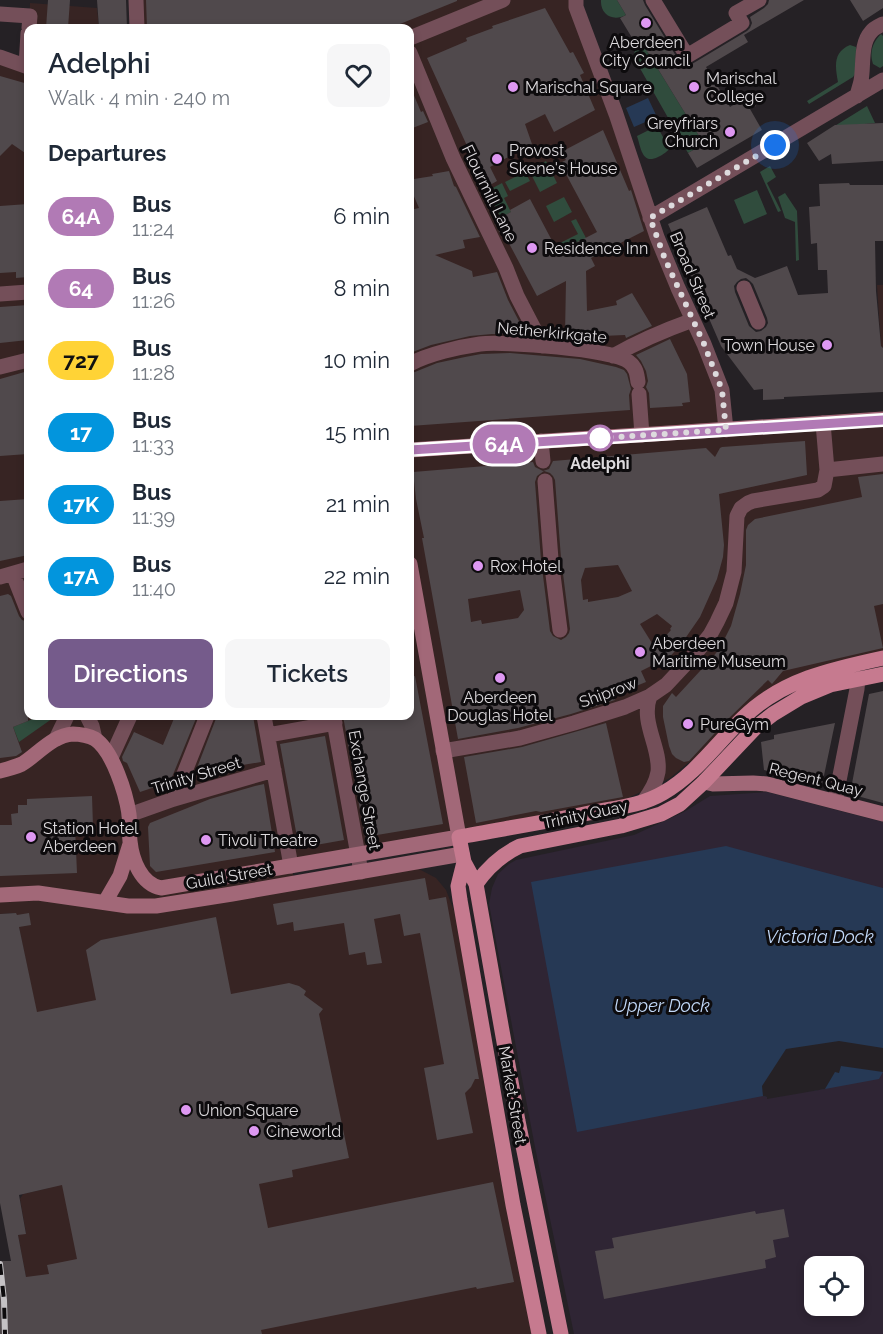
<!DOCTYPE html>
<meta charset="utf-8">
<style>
:root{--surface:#fff;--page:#f6f6f7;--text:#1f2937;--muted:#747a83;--accent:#755b8b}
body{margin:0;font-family:Raleway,sans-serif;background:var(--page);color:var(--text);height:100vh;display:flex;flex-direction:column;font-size:22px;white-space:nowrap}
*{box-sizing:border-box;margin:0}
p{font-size:20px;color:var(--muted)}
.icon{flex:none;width:33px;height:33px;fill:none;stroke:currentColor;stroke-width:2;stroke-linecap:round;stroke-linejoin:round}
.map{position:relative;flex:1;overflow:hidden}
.details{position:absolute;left:24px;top:24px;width:390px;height:696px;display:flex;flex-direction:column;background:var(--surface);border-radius:12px;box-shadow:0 3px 9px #0003}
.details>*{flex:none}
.badge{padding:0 12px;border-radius:20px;font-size:21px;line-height:39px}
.tools{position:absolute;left:804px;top:1256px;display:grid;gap:12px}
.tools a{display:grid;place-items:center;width:60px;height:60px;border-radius:12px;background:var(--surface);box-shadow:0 3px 9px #0003;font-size:30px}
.you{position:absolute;width:30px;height:30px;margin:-15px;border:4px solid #fff;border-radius:50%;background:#1a73e8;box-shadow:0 0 0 9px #1a73e833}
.map>.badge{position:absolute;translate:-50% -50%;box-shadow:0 0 0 3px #fff}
h2{padding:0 24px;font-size:22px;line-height:54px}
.round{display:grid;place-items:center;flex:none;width:63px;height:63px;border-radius:12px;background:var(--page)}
.headline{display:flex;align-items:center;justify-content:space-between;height:102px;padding:0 24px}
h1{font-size:28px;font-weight:600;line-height:45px}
.primary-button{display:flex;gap:12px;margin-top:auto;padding:12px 24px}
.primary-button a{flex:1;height:69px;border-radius:12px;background:var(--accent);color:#fff;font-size:24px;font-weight:600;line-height:69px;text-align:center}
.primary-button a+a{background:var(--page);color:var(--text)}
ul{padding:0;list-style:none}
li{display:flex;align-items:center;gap:18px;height:72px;padding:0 24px}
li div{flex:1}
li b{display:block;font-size:22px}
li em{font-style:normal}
li .badge{min-width:66px;font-weight:700;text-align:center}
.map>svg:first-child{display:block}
.commercial{fill:#372423}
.industrial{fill:#2f2534;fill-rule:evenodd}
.green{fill:#304c3d}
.water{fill:#263955}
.pier{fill:#252125}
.building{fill:#50494c;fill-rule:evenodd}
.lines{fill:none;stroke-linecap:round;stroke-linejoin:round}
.street{stroke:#744f59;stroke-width:15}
.secondary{stroke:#a26878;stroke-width:15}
.primary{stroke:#c67a8f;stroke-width:15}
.rail-casing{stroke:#c5c2c5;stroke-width:6}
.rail{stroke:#0d0b0d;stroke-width:4;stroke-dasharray:11;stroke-linecap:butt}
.line-casing{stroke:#fff;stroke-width:14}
.line{stroke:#b17ab5;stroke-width:9}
.walk{stroke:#dddadd;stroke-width:6;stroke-dasharray:0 10.8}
.poi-dot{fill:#de98f2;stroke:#0d0b0d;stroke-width:2}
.stop-dot{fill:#fff;stroke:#b17ab5;stroke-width:3}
.labels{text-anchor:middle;stroke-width:6;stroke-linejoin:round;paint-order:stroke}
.poi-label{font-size:16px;fill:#dddadd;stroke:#0d0b0d;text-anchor:start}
.street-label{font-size:16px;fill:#dddadd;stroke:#0d0b0d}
.stop-label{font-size:16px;font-weight:bold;fill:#dddadd;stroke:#0d0b0d}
.water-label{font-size:18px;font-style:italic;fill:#c2d9f9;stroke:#0d0b0d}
</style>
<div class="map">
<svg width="883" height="1334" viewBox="0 0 883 1334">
<rect width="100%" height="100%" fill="#252125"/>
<path class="commercial" d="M136 0H576L693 320 726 429 883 419V658L797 681 712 750 688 763 670 778 628 798 624 802 290 860 296 889 417 868 436 878 446 890 468 947 496 1103 494 1143 503 1191 539 1334H39L26 1277 18 1235 26 1233 20 1199 23 1194 49 1188 38 1020 16 913 0 914V57L26 66 28 33V716H410V28H137Z
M30 3 97 8 99 28H29Z
M877 285H883V348L881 346Z"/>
<path class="industrial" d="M767 792 883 822V1334H574L535 1147 489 904 492 888 498 874 509 864 516 860 634 835 684 812 710 796ZM814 1266H854V1305H814Z"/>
<path class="green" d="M601 0H617L626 15C613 22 600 15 601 0Z
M881 34 883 36V66L880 68 873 64C869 52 873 42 881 34Z
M642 43 704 144 688 153 633 56 637 46Z
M850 45 856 47V50L855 74 853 77 809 104 807 101 838 82C835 66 833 52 850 45Z
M867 106 875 123 833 127Z
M657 126 663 137 667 136 670 143 671 147C667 152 664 154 658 157 642 165 641 148 637 136Z
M546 161 557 183 540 192 529 170Z
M770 166 776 177 767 183 781 211 778 212 760 172Z
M525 172 530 181 510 191 505 182Z
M502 183 508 196 504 198 511 212 501 218 487 191Z
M757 190 767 214 744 224 734 200Z
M785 193 797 211 799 260 796 261 795 222 785 218 778 197Z
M564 197 572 212 554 222 546 206Z
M576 219 595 255 590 258 581 240 560 251 556 245 578 234 571 221Z
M40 716H56L19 742 13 727Z"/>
<path class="water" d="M648 98 657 117 634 127 626 108Z
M726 846 883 888V1072L879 1079 825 1089 767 1097 763 1096 577 1132 531 882Z"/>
<path class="pier" d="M839 1041 883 1048V1072L841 1066 839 1073 835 1072 825 1089 767 1099V1097L763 1096 762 1086 786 1049Z"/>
<path class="building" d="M48 0H70L68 28H46Z
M97 0H126L127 28H99Z
M146 0H457V1L390 28H147Z
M617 0H643L645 5 679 61 682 64 687 66 692 64 747 31 750 28 752 23 750 17 764 8 768 4 769 0H804L744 35 748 42 706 67 730 107 750 95 756 106 750 109 762 130 697 168 688 153 704 144 642 43 637 46 620 18 626 15Z
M850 0H883V8L863 21Z
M545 8 570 53 573 52 584 73 580 75 595 110 554 132 545 114 525 124 532 144 490 167 497 181 485 188 471 160 473 159 427 58 467 41 466 38 493 28 492 26Z
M0 76 28 84V155L12 144 0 156Z
M410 86 421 112 423 111 428 122 410 129Z
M883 123V161L832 164 831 154 819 161 807 143 835 125Z
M603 130 629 191 631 190 644 231 591 258 595 266 586 271 587 311 617 305 616 301 632 293 652 326 626 338 625 335 602 336 565 334 566 281 537 296 503 232 500 233 494 221 511 212 510 210 530 199 558 252 597 232 560 163 566 160 563 155V151Z
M449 171 454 186 456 187 480 237 463 240 465 248 435 255 472 271 473 277 497 272 508 300 522 327 521 331 514 334H492L470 336 431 345 410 353V210L419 208 413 194 411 185 414 179 433 176 432 174Z
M849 183 850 185H883V241H875L876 291 881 346 883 348V392L784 397V399L763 400V389L754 390 721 346 668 224 707 207 728 256 731 255 737 269 755 278 787 266 798 295 828 293 827 270H818L817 243 811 244 809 207 820 206 819 184ZM746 278 750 281 753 284 767 318 768 323 766 327 761 331 756 332 749 326 735 292 734 286 737 282 741 279Z
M28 204V277L16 278V272L0 273V206Z
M28 305V340L0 343V307Z
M670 339 687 374 690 402 682 403 683 406 650 408 649 393 646 387 648 381 646 371 641 361 636 355Z
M510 353 580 359 616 367 624 370 627 374 631 389 629 395 630 410 410 426V374L437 363 465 357 481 354Z
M28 371V454L0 456V379Z
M805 441 807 475 719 494 724 545 723 557 717 579 700 617 682 643 667 660 665 657 657 663 641 671 646 682 614 695 615 700 571 714 518 728 458 739 422 538H424L416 499 413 472 533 462 535 467 543 471 549 469 553 461 706 448 715 457 720 448 722 447ZM544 471 550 473 553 476 555 480 561 558 570 629 569 633 566 637 561 640 553 636 550 631 541 560 535 482 537 476ZM618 565 632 591 618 597 588 602V599L583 600 581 580 585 568ZM520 590 524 610 518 618 482 624 481 620 471 622 468 599ZM657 614 672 626 670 629 671 630 655 648 640 624Z
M883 474V604L874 606 883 648 783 671 772 684 768 680 726 721 689 761 684 762 676 758 672 754 669 746 663 717V706L672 693 676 697 712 658 720 648 731 626 740 594 746 565V530L748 525 755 519 862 497 858 477Z
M28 499V555L0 561V501Z
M8 594 11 596 19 616 22 620 28 622V721L13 727 22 752 16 756 0 758V596Z
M415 676 443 824 365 837 343 716H410V677Z
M883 691V803L850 794 869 694Z
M175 716H197L170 782 140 792 127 763 123 761 122 757 134 732 163 745Z
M217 716H253L261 762 195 773Z
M606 723 623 797 541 812 536 811 476 823 464 757 522 747Z
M835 723 822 785 764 770 761 742 774 739V735Z
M325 736 344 840 299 848 280 744Z
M264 784 275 852 156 872 150 866 148 827 150 823 210 799 255 786Z
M92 796 93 826 75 827 77 873 0 876V825H12L11 814 18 813V805H27V799Z
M425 878 429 900 446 897 479 1079H475L471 1087 465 1093 473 1133 437 1140 424 1068 444 1064 420 933 404 936 400 914 374 919 382 963 367 965 365 952 349 955 344 923 294 931 293 922 277 925 273 904Z
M16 913 17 915 29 913 31 925 19 927 37 1012 96 1000 86 950 101 940 216 917 231 994 289 983 299 986 306 991 304 995 323 1009 319 1014 349 1158 292 1170 293 1177 259 1184 268 1228 493 1182 514 1282 477 1289 476 1287 261 1330 262 1334H0V1261H11L0 1203V914ZM62 1185 77 1259 47 1265 49 1274 26 1277 18 1235 26 1234 19 1195Z
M784 1209 789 1237 773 1240 776 1257 765 1260 766 1268 604 1299 595 1251 614 1248 612 1238 755 1211 756 1214Z"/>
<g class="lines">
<path class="street" d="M136 0 137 28
M576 0V7L616 114 657 237 678 288 704 344 722 390 726 430
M653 0 687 56 742 23 736 13 759 0
M0 14 30 16 29 28
M410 38 503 0
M410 53 453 158 506 268 517 296 543 346
M0 57 28 67
M26 66 28 33
M857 96C858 91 860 86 861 81 864 66 860 44 871 32 874 28 879 26 883 24
M650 218 883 80
M744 288 758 322
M0 294 28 292
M613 356C639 341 665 330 693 320
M410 364C428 354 459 347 480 344 502 341 615 349 629 362 636 367 637 374 638 382
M0 367 28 360
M639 394 642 435
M541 441 543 461
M827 470 883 464
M545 481 551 559 560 630
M13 574 28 612
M0 577 28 569
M87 716 92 726 95 739
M264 716 291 866
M333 716 361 872
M268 735 335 723
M56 739 67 716
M443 751 520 738 574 723 625 707 650 696 666 685 695 654 710 635 717 622 726 603 734 572 737 516 741 508 748 503 753 501 818 490 824 486 827 470 823 423
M111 758 130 716
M174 799 207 716
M835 801 857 689 858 678
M643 802C650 793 656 784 658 772 661 747 640 723 650 696
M129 815 174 799 274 770"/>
<path class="secondary" d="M410 450 883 419
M0 771C8 769 15 767 22 764 38 754 53 735 73 734 80 734 90 736 95 739 113 751 126 794 129 814 130 823 129 832 130 841 132 860 141 884 161 888L459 837 410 564
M704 782 713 784 753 783 767 784 883 814
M0 895 38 893 128 906H156L232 894 462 854
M105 902 120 876 130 844"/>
<path class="primary" d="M464 862 458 886 460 900 513 1205 539 1334
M476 884C488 867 501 855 520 846L621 826 661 814 680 804 704 782 755 728 773 714 801 697 830 685 883 674
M561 1334 518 1121 476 884 464 862 459 837C502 829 546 822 589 813 614 808 641 806 663 793 695 775 717 743 743 718 781 680 832 669 883 658"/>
<defs>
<path id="rail" d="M0 1264 4 1300 5 1334"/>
</defs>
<use href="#rail" class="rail-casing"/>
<use href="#rail" class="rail"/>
</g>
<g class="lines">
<defs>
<path id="line" d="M410 450 883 420"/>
</defs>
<use href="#line" class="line-casing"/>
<use href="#line" class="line"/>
<path class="walk" d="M600 438 726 430 722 390 704 344 665 259 650 218 775 145"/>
</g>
<g class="poi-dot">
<circle cx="646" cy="23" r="6"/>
<circle cx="513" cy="87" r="6"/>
<circle cx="694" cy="87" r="6"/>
<circle cx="730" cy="132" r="6"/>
<circle cx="497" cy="159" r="6"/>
<circle cx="532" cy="248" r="6"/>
<circle cx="827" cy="345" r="6"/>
<circle cx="478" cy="566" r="6"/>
<circle cx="640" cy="652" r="6"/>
<circle cx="500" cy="678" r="6"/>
<circle cx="688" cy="724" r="6"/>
<circle cx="31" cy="837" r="6"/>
<circle cx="206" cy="840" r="6"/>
<circle cx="186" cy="1110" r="6"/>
<circle cx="254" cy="1131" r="6"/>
</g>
<circle class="stop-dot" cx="600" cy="438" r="12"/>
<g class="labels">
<g class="poi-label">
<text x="646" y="48" text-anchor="middle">Aberdeen<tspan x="646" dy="18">City Council</tspan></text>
<text x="706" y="84">Marischal<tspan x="706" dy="18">College</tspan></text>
<text x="525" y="93">Marischal Square</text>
<text x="718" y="129" text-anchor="end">Greyfriars<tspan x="718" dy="18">Church</tspan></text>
<text x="509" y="156">Provost<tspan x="509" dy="18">Skene's House</tspan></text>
<text x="544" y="254">Residence Inn</text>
<text x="815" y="351" text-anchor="end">Town House</text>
<text x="490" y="572">Rox Hotel</text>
<text x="652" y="649">Aberdeen<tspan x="652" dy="18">Maritime Museum</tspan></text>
<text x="500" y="703" text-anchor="middle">Aberdeen<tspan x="500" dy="18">Douglas Hotel</tspan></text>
<text x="700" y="730">PureGym</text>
<text x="43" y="834">Station Hotel<tspan x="43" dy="18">Aberdeen</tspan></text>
<text x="218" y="846">Tivoli Theatre</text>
<text x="198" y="1116">Union Square</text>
<text x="266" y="1137">Cineworld</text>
</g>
<g class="street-label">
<text transform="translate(490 193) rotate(64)" y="6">Flourmill Lane</text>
<text transform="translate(693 275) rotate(67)" y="6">Broad Street</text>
<text transform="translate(552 332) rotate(5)" y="6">Netherkirkgate</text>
<text transform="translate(608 692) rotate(-20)" y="6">Shiprow</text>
<text transform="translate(196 775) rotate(-17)" y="6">Trinity Street</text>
<text transform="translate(816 779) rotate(14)" y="6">Regent Quay</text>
<text transform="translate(365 790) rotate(80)" y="6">Exchange Street</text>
<text transform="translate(585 814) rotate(-12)" y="6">Trinity Quay</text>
<text transform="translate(229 876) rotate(-10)" y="6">Guild Street</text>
<text transform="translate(513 1095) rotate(80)" y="6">Market Street</text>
</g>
<g class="stop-label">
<text x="600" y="469">Adelphi</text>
</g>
<g class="water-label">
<text x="820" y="943">Victoria Dock</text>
<text x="662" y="1012">Upper Dock</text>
</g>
</g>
</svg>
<div class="tools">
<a><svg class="icon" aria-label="locate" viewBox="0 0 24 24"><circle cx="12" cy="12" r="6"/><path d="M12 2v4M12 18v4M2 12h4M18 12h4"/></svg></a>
</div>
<div class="you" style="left:775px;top:145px"></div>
<b class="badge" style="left:504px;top:444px;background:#b17ab5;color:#fff">64A</b>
<section class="details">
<div class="headline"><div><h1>Adelphi</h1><p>Walk · 4 min · 240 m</p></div><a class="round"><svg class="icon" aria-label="heart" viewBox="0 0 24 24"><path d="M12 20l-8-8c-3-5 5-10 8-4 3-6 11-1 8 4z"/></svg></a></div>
<h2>Departures</h2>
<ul>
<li><span class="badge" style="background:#b17ab5;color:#fff">64A</span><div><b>Bus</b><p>11:24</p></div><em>6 min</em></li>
<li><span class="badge" style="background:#b17ab5;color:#fff">64</span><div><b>Bus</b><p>11:26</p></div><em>8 min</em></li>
<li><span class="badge" style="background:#ffd336;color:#111">727</span><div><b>Bus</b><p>11:28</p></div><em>10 min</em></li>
<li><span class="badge" style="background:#0295dd;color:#fff">17</span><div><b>Bus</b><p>11:33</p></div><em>15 min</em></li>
<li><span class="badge" style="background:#0295dd;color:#fff">17K</span><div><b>Bus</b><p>11:39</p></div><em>21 min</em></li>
<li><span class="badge" style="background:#0295dd;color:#fff">17A</span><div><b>Bus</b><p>11:40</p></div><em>22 min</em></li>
</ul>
<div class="primary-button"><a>Directions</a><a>Tickets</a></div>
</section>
</div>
